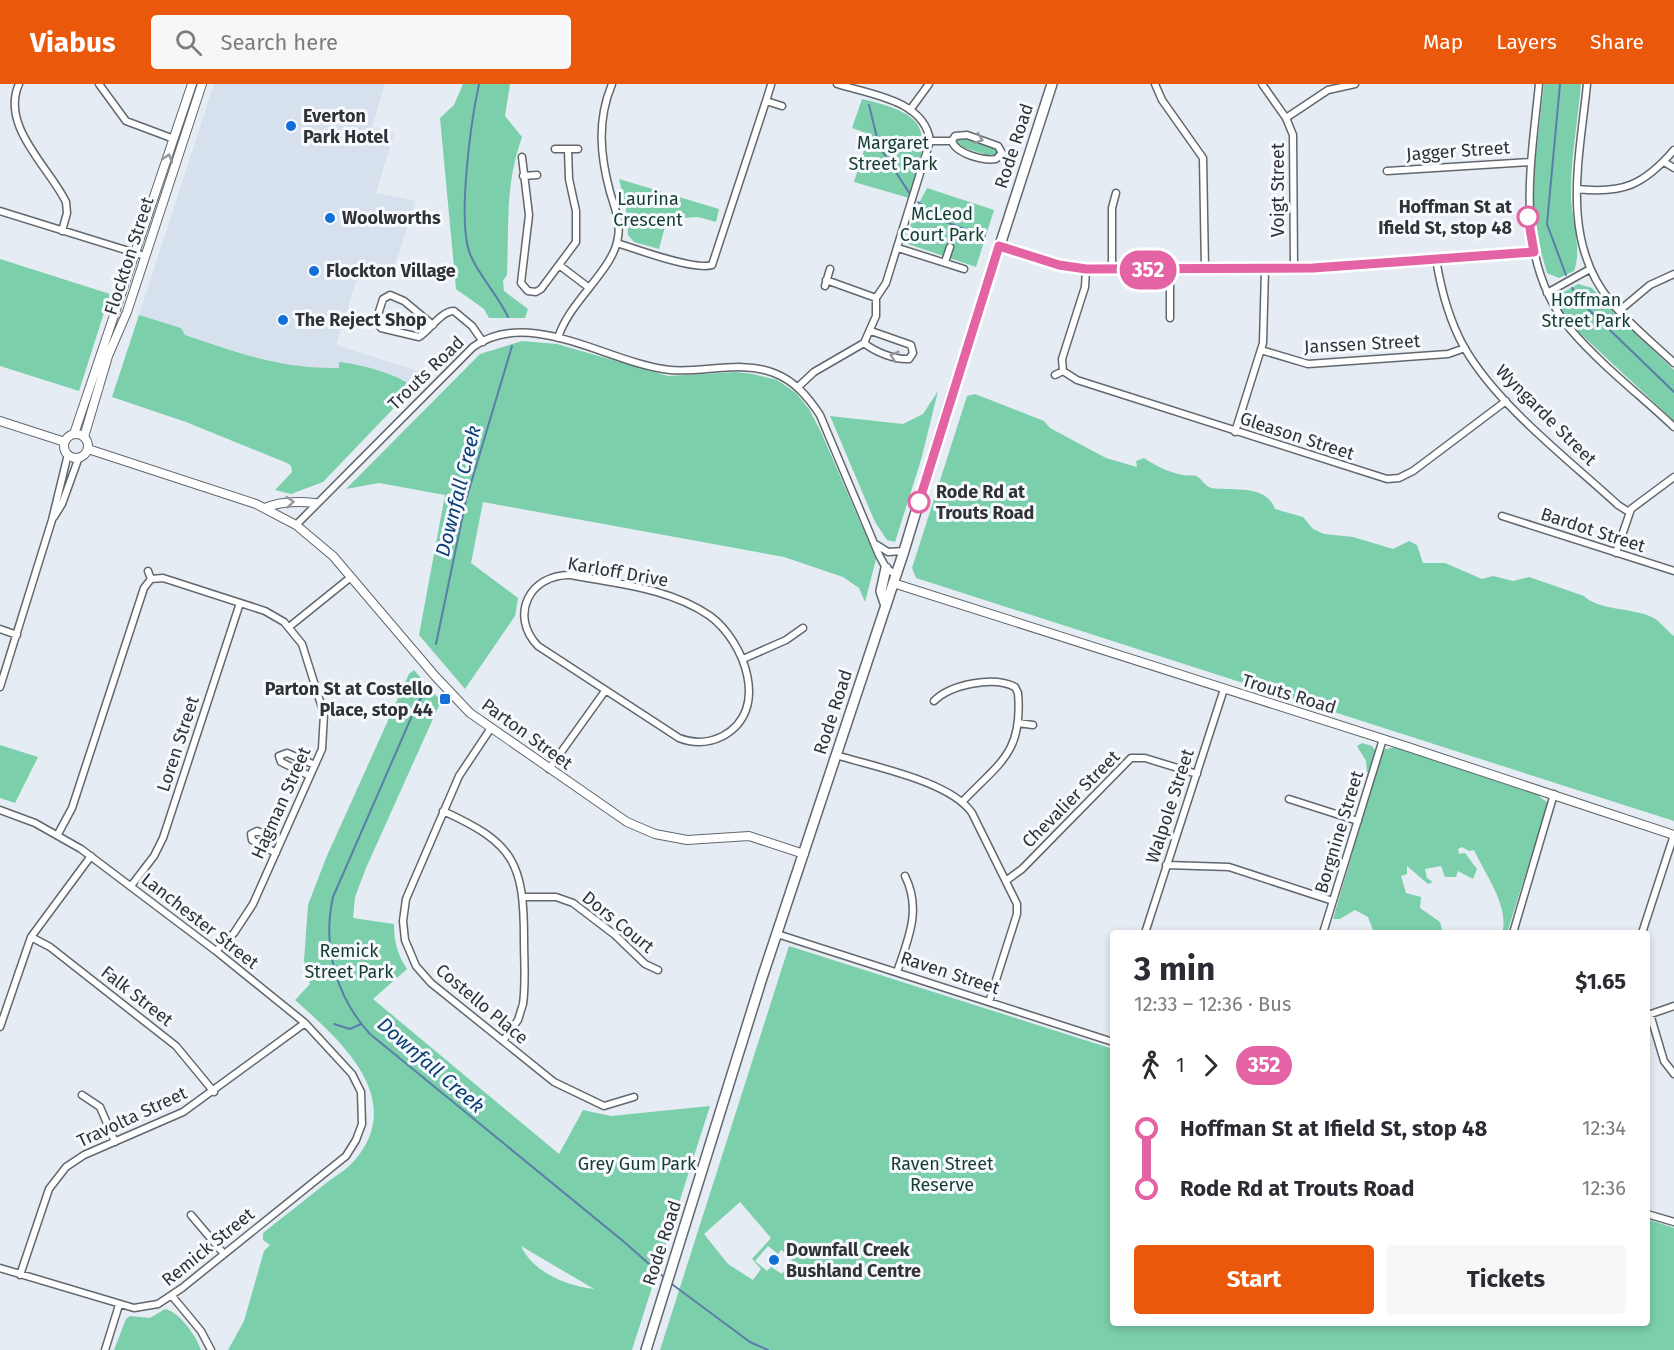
<!DOCTYPE html>
<meta charset="utf-8">
<style>
:root{--surface:#fff;--page:#f7f7f7;--text:#2b2b33;--muted:#7c7c81;--accent:#ea580c}
body{margin:0;font-family:"Fira Sans",sans-serif;background:var(--page);color:var(--text);height:100vh;display:flex;flex-direction:column;font-size:22px;white-space:nowrap}
*{box-sizing:border-box;margin:0}
p{font-size:20px;color:var(--muted)}
.icon{flex:none;width:33px;height:33px;fill:none;stroke:currentColor;stroke-width:2;stroke-linecap:round;stroke-linejoin:round}
.map{position:relative;flex:1;overflow:hidden}
.details{position:absolute;left:1110px;top:846px;width:540px;height:396px;display:flex;flex-direction:column;background:var(--surface);border-radius:6px;box-shadow:0 3px 9px #0003}
.details>*{flex:none}
.badge{padding:0 12px;border-radius:20px;font-size:21px;line-height:39px}
.map>.badge{position:absolute;translate:-50% -50%;box-shadow:0 0 0 3px #fff}
.legs{display:flex;align-items:center;gap:9px;height:66px;padding:0 24px;font-size:20px}
.legs p{margin-inline-start:auto}
.overview{display:flex;align-items:center;justify-content:space-between;height:102px;padding:0 24px}
h1{font-size:33px;font-weight:700;line-height:45px}
.button{display:flex;gap:12px;margin-top:auto;padding:12px 24px}
.button a{flex:1;height:69px;border-radius:6px;background:var(--accent);color:#fff;font-size:24px;font-weight:700;line-height:69px;text-align:center}
.button a+a{background:var(--page);color:var(--text)}
ul{padding:0 24px;list-style:none}
li{display:flex;align-items:center;gap:21px;height:60px;font-size:22px}
li i{display:grid;place-items:center;width:9px;height:100%;margin:0 8px;background:currentColor}
li i::after{content:'';width:15px;height:15px;margin:-8px;border:4px solid;border-radius:50%;background:var(--surface)}
li p{margin-inline-start:auto}
li:first-child i{background:linear-gradient(#0000 50%,currentColor 0)}
li:last-child i{background:linear-gradient(currentColor 50%,#0000 0)}
header{display:flex;align-items:center;gap:36px;box-sizing:border-box;height:84px;padding:0 30px;background:var(--accent);color:#fff}
header strong{font-size:28px}
nav{display:flex;gap:33px;margin-inline-start:auto;font-size:21px}
.search{width:420px;height:54px;background:var(--page);display:flex;align-items:center;gap:15px;box-sizing:border-box;padding:0 21px;border-radius:6px;color:var(--muted);font-size:22px}
.map>svg:first-child{display:block}
.built{fill:#d7e1ee}
.green{fill:#7bcfab;fill-rule:evenodd}
.lines{fill:none;stroke-linecap:round;stroke-linejoin:round}
.stream{stroke:#5b7ea8;stroke-width:2}
.minor-casing{stroke:#61676d;stroke-width:9}
.tertiary-casing{stroke:#61676d;stroke-width:10}
.secondary-casing{stroke:#61676d;stroke-width:12}
.minor{stroke:#fff;stroke-width:6}
.tertiary{stroke:#fff;stroke-width:8}
.secondary{stroke:#fff;stroke-width:9}
.oneway{stroke:#98989a}
.line-1-casing{stroke:#fff;stroke-width:14}
.line-1{stroke:#e463a4;stroke-width:9}
.poi-dot{fill:#136fd8;stroke:#f6f9fe;stroke-width:2}
.stop-1-dot{fill:#fff;stroke:#e463a4;stroke-width:3}
.labels{text-anchor:middle;stroke-width:6;stroke-linejoin:round;paint-order:stroke}
.poi-label{font-size:18px;font-weight:bold;fill:#303235;stroke:#f6f9fe;text-anchor:start}
.park-label{font-size:18px;fill:#153d2d;stroke:#f6f9fe}
.street-label{font-size:18px;fill:#303235;stroke:#f6f9fe}
.stop-label{font-size:18px;font-weight:bold;fill:#303235;stroke:#f6f9fe;text-anchor:end}
.water-label{font-size:20px;font-style:italic;fill:#0c3e74;stroke:#f6f9fe}
</style>
<header>
<strong>Viabus</strong>
<div class="search"><svg class="icon" aria-label="search" viewBox="0 0 24 24"><circle cx="10" cy="10" r="6"/><path d="M15 15l6 6"/></svg>Search here</div>
<nav><a>Map</a><a>Layers</a><a>Share</a></nav>
</header>
<div class="map">
<svg width="1674" height="1266" viewBox="0 0 1674 1266">
<rect width="100%" height="100%" fill="#e6ecf3"/>
<path class="built" d="M214 0H385L372 43 394 50 376 109 416 117 392 189 362 179 336 261 427 290 414 303 404 296 339 278V284H311L270 279 184 251 181 244 139 231Z"/>
<path class="green" d="M463 0H510L505 32 522 53C505 100 509 142 507 191L503 197 504 207 528 225 525 234H489L484 225 456 205 440 34 454 21Z
M1544 0H1581C1578 36 1571 72 1571 108 1570 133 1583 163 1574 187L1559 194 1547 189 1533 138 1535 79Z
M862 15C937 32 928 51 909 114L854 98 869 50 852 44Z
M955 54 974 56V58L996 64 998 69 989 74 984 73V70L958 62Z
M619 95 719 125 716 138 698 133 667 135 659 165 634 158 628 151 626 124Z
M927 104 994 126 976 183 908 160 906 155 916 125Z
M0 175 110 210 79 307 0 282Z
M1578 200 1592 204 1620 235 1674 286V337L1568 238 1558 220 1560 210Z
M139 231 181 244 185 251C239 269 280 285 339 284V278C364 281 394 289 414 303L323 398 291 410 275 406 292 388 291 382 287 379 186 338 112 313Z
M522 257 557 260 668 292 736 288 753 290 777 296 796 309 809 325 821 348 876 475 865 518 859 504 843 493 784 473 483 418 471 479 518 514 515 532 465 605 419 551 445 411 379 399 346 405 480 270Z
M938 307 921 376 896 455 895 458 887 456 875 438 830 332 903 340 923 330Z
M975 310 1044 337 1050 344 1106 374 1137 383 1136 377 1144 374C1156 382 1168 388 1183 391 1187 392 1193 391 1196 392 1202 395 1205 402 1211 404 1231 407 1267 400 1275 425L1303 433 1313 445 1324 450 1353 453 1393 465 1409 457 1417 461 1423 479H1445L1482 495 1493 492 1513 497 1529 493 1584 512C1597 526 1633 524 1652 533 1660 537 1667 547 1674 552V737L916 494 912 484 967 312Z
M414 586 441 617 366 784 355 813 353 834 394 840C394 857 397 870 407 885L373 915 559 1070 583 1026 611 1032 710 1022 632 1266H228L244 1237 264 1167 270 1161 263 1156V1149C284 1132 305 1116 325 1100 334 1093 346 1086 354 1077 408 1015 340 956 295 916L310 900 304 877 308 821 326 774 409 590ZM521 1162 594 1205C566 1202 533 1188 521 1162Z
M1362 659 1372 662 1376 667 1396 663 1534 708 1548 719 1507 849H1502C1510 823 1485 790 1474 766L1469 767 1462 763 1458 765 1459 770 1465 769 1477 785 1473 795 1458 787 1456 793H1445L1441 782 1425 785 1427 794 1433 798 1428 800 1407 782V790L1401 792 1406 809 1421 813 1420 824 1440 838 1443 849H1374L1368 833 1355 826 1340 835H1333L1375 692 1367 688 1366 677 1357 662Z
M0 661 38 673 15 719 0 714Z
M789 862 1113 965V1239H1647V1135L1674 1144V1266H660ZM740 1118 771 1154 752 1175 761 1185 753 1196 728 1180 704 1150ZM768 1162 778 1170 781 1166 793 1174 782 1190 771 1183 767 1187 755 1177Z
M165 1225C180 1228 196 1252 201 1266H114L126 1235 130 1232 150 1234Z"/>
<g class="lines">
<path class="stream" d="M479 0C471 37 457 136 470 170 479 192 498 211 508 233
M1560 0 1547 140 1566 191
M869 21 879 62 910 110
M918 118 941 136 985 153
M1572 204 1584 221 1674 308
M436 560 466 416 512 262
M428 606 418 618 333 813C322 862 336 913 370 950L623 1157 665 1194
M334 940 350 945 361 940
M669 1198 750 1258 768 1266"/>
<defs>
<path id="minor" d="M19 0C0 42 49 83 66 118L67 129 62 147
M99 0 126 37 174 55
M1155 0 1162 16 1203 74 1205 185
M1262 0 1286 34 1293 51 1294 185
M1539 0C1531 83 1512 176 1571 246 1601 281 1640 311 1674 343
M1587 0C1580 73 1559 156 1611 218 1629 240 1653 259 1674 279
M771 1 766 17 782 22
M910 26 929 0
M1286 34 1328 6 1355 0
M930 57H952L955 52 967 51 998 62 1002 69 996 75C984 77 956 70 952 57
M555 65H578
M522 73 529 131 521 199 528 207 536 208 541 205 576 158V127L569 95 568 65
M1664 78 1674 84
M1387 87 1531 78
M523 92 537 91
M1577 105C1623 110 1644 101 1674 66
M0 127 145 172
M617 159C636 165 695 187 712 181L766 17
M999 162 1059 181 1112 185 1313 184 1534 168
M898 164 964 185
M1436 175C1441 206 1449 236 1464 263 1497 321 1568 375 1618 421L1629 428
M945 178 950 163
M559 181 588 203
M1112 185V124L1116 109
M1170 186V234
M826 196 876 214
M825 202 830 185
M1547 209 1590 185
M1619 227 1650 201 1674 190
M433 241 404 217 390 211 383 215 376 237 381 244 419 253C430 246 441 227 454 227L472 242 483 258
M558 254C569 217 614 186 618 153 621 138 614 122 610 108 600 71 597 36 612 0
M864 259C875 268 895 276 909 275L913 269 911 261 871 247
M1261 266 1308 280 1448 270 1465 264
M1063 287 1062 275 1085 203 1086 185
M1055 291 1063 287 1077 296 1387 395 1399 394 1413 387 1506 317
M798 303 814 288 864 259 876 232V214L886 199 930 57C925 16 869 10 837 0
M1235 348 1263 259 1265 185
M1502 432 1674 487
M54 433 62 420 79 373
M296 441 473 263C530 222 610 280 670 286 704 289 741 276 774 289 795 297 808 313 820 331L879 471 886 484 896 491
M877 461 888 468 904 467
M1616 469 1631 425 1674 393
M571 491C618 500 669 504 710 532 744 557 771 626 723 652 709 659 694 660 679 654L538 562C509 532 529 490 571 491Z
M151 495 163 494 265 527 284 538 302 560 324 630 322 665 253 820 234 849 216 867
M289 543 351 493
M0 545 17 551
M743 575 786 556 803 544
M0 603 52 436 68 370
M934 617C951 600 994 592 1015 603L1018 609C1023 669 1000 678 963 717
M1018 639 1033 641
M491 644 459 692 406 815 403 837 405 856 416 882 431 899 554 998 604 1022 634 1013
M836 671C874 683 950 697 972 729L1017 820V830L989 918
M549 685 605 607
M310 692 281 678 279 672 287 669 315 681
M1289 715 1358 737
M0 726 35 739 81 765 216 867 305 939 352 990 361 1008 362 1040 356 1056 346 1072 182 1204 158 1220 134 1224 0 1184
M443 727C514 759 524 779 524 855 524 877 526 899 523 920L518 936 503 957
M58 750 72 724 144 504 151 495 148 487
M276 769 252 756 251 750 257 747 281 756
M1166 781 1229 783 1333 817
M1007 796 1022 785 1131 674H1145L1197 690
M131 802 154 772 163 754 240 519
M523 813H556L573 819 615 851 645 880 658 886
M1145 849 1224 605
M1323 849 1383 655
M1513 849 1554 710
M1642 849 1674 751
M777 850 1113 958
M31 853 50 863 176 962 214 1008
M897 888C908 855 922 826 905 792
M1650 930 1664 977 1674 990
M1648 931 1674 922
M0 943 31 853 91 772
M82 1011 100 1023 115 1058
M1647 1130 1674 1138
M191 1131 224 1170
M20 1191 49 1105 66 1083 84 1071 183 1028 305 939
M172 1212 201 1247 211 1266
M105 1266 119 1221"/>
<path id="tertiary" d="M0 337 65 358
M74 350 192 0
M64 362a12 12 0 1 1 24 0a12 12 0 1 1-24 0Z
M84 353 108 272 127 228 202 0
M88 365 256 420 296 441 333 472 435 592 470 629 627 738 655 750 687 756 749 752 804 770
M265 424C281 417 298 417 315 419
M893 499 1405 662 1674 751"/>
<path id="secondary" d="M886 522 881 507 886 484
M646 1266 762 894 904 467 948 322 1052 0"/>
</defs>
<use href="#minor" class="minor-casing"/>
<use href="#tertiary" class="tertiary-casing"/>
<use href="#secondary" class="secondary-casing"/>
<use href="#minor" class="minor"/>
<use href="#tertiary" class="tertiary"/>
<use href="#secondary" class="secondary"/>
</g>
<defs><path id="oneway-chevron" d="M-2-3.5L2.5 0L-2 3.5" fill="none" stroke-width="1.6" stroke-linecap="round" stroke-linejoin="round" transform="scale(1.5)"/></defs>
<g class="oneway">
<use href="#oneway-chevron" transform="translate(979 55) rotate(19)"/>
<use href="#oneway-chevron" transform="translate(168 74) rotate(-72)"/>
<use href="#oneway-chevron" transform="translate(894 272) rotate(-163)"/>
<use href="#oneway-chevron" transform="translate(290 418) rotate(-5)"/>
</g>
<g class="lines">
<defs>
<path id="line-1" d="M919 418 999 162 1059 181 1086 185 1313 184 1534 168 1528 133"/>
</defs>
<use href="#line-1" class="line-1-casing"/>
<use href="#line-1" class="line-1"/>
</g>
<g class="poi-dot">
<circle cx="291" cy="42" r="6"/>
<circle cx="330" cy="134" r="6"/>
<circle cx="314" cy="187" r="6"/>
<circle cx="283" cy="236" r="6"/>
<rect x="439" y="609" width="12" height="12" rx="3"/>
<circle cx="774" cy="1176" r="6"/>
</g>
<g class="stop-1-dot">
<circle cx="1528" cy="133" r="10"/>
<circle cx="919" cy="418" r="10"/>
</g>
<g class="labels">
<g class="poi-label">
<text x="303" y="38">Everton<tspan x="303" dy="21">Park Hotel</tspan></text>
<text x="342" y="140">Woolworths</text>
<text x="326" y="193">Flockton Village</text>
<text x="295" y="242">The Reject Shop</text>
<text x="433" y="611" text-anchor="end">Parton St at Costello<tspan x="433" dy="21">Place, stop 44</tspan></text>
<text x="786" y="1172">Downfall Creek<tspan x="786" dy="21">Bushland Centre</tspan></text>
</g>
<g class="park-label">
<text x="893" y="65">Margaret<tspan x="893" dy="21">Street Park</tspan></text>
<text x="648" y="121">Laurina<tspan x="648" dy="21">Crescent</tspan></text>
<text x="942" y="136">McLeod<tspan x="942" dy="21">Court Park</tspan></text>
<text x="1586" y="222">Hoffman<tspan x="1586" dy="21">Street Park</tspan></text>
<text x="349" y="873">Remick<tspan x="349" dy="21">Street Park</tspan></text>
<text x="637" y="1086">Grey Gum Park</text>
<text x="942" y="1086">Raven Street<tspan x="942" dy="21">Reserve</tspan></text>
</g>
<g class="street-label">
<text transform="translate(1014 62) rotate(-72)" y="6">Rode Road</text>
<text transform="translate(1458 67) rotate(-4)" y="6">Jagger Street</text>
<text transform="translate(1278 106) rotate(-90)" y="6">Voigt Street</text>
<text transform="translate(129 172) rotate(-72)" y="6">Flockton Street</text>
<text transform="translate(1362 260) rotate(-3)" y="6">Janssen Street</text>
<text transform="translate(426 289) rotate(-44)" y="6">Trouts Road</text>
<text transform="translate(1546 331) rotate(45)" y="6">Wyngarde Street</text>
<text transform="translate(1297 352) rotate(18)" y="6">Gleason Street</text>
<text transform="translate(1593 446) rotate(18)" y="6">Bardot Street</text>
<text transform="translate(618 488) rotate(10)" y="6">Karloff Drive</text>
<text transform="translate(1289 610) rotate(17)" y="6">Trouts Road</text>
<text transform="translate(833 628) rotate(-72)" y="6">Rode Road</text>
<text transform="translate(527 650) rotate(36)" y="6">Parton Street</text>
<text transform="translate(178 660) rotate(-72)" y="6">Loren Street</text>
<text transform="translate(1071 715) rotate(-45)" y="6">Chevalier Street</text>
<text transform="translate(281 719) rotate(-66)" y="6">Hagman Street</text>
<text transform="translate(1170 722) rotate(-72)" y="6">Walpole Street</text>
<text transform="translate(1339 748) rotate(-73)" y="6">Borgnine Street</text>
<text transform="translate(200 837) rotate(38)" y="6">Lanchester Street</text>
<text transform="translate(618 838) rotate(39)" y="6">Dors Court</text>
<text transform="translate(950 889) rotate(18)" y="6">Raven Street</text>
<text transform="translate(137 912) rotate(38)" y="6">Falk Street</text>
<text transform="translate(482 920) rotate(40)" y="6">Costello Place</text>
<text transform="translate(132 1033) rotate(-25)" y="6">Travolta Street</text>
<text transform="translate(662 1159) rotate(-72)" y="6">Rode Road</text>
<text transform="translate(208 1163) rotate(-39)" y="6">Remick Street</text>
</g>
<g class="stop-label">
<text x="1512" y="129">Hoffman St at<tspan x="1512" dy="21">Ifield St, stop 48</tspan></text>
<text x="936" y="414" text-anchor="start">Rode Rd at<tspan x="936" dy="21">Trouts Road</tspan></text>
</g>
<g class="water-label">
<text transform="translate(458 407) rotate(-76)" y="7">Downfall Creek</text>
<text transform="translate(431 981) rotate(41)" y="7">Downfall Creek</text>
</g>
</g>
</svg>
<b class="badge" style="left:1148px;top:186px;background:#e463a4;color:#fff">352</b>
<section class="details">
<div class="overview"><div><h1>3 min</h1><p>12:33 – 12:36 · Bus</p></div><b>$1.65</b></div>
<div class="legs"><svg class="icon" aria-label="walk" viewBox="0 0 24 24"><circle cx="13" cy="4" r="2"/><path d="M13 8l-2 6 4 7M11 14l-3 7M7 12l3-4h3l4 4"/></svg>1<svg class="icon" aria-label="forward" viewBox="0 0 24 24"><path d="M9 5l7 7-7 7"/></svg><b class="badge" style="background:#e463a4;color:#fff">352</b></div>
<ul>
<li><i style="color:#e463a4"></i><b>Hoffman St at Ifield St, stop 48</b><p>12:34</p></li>
<li><i style="color:#e463a4"></i><b>Rode Rd at Trouts Road</b><p>12:36</p></li>
</ul>
<div class="button"><a>Start</a><a>Tickets</a></div>
</section>
</div>
